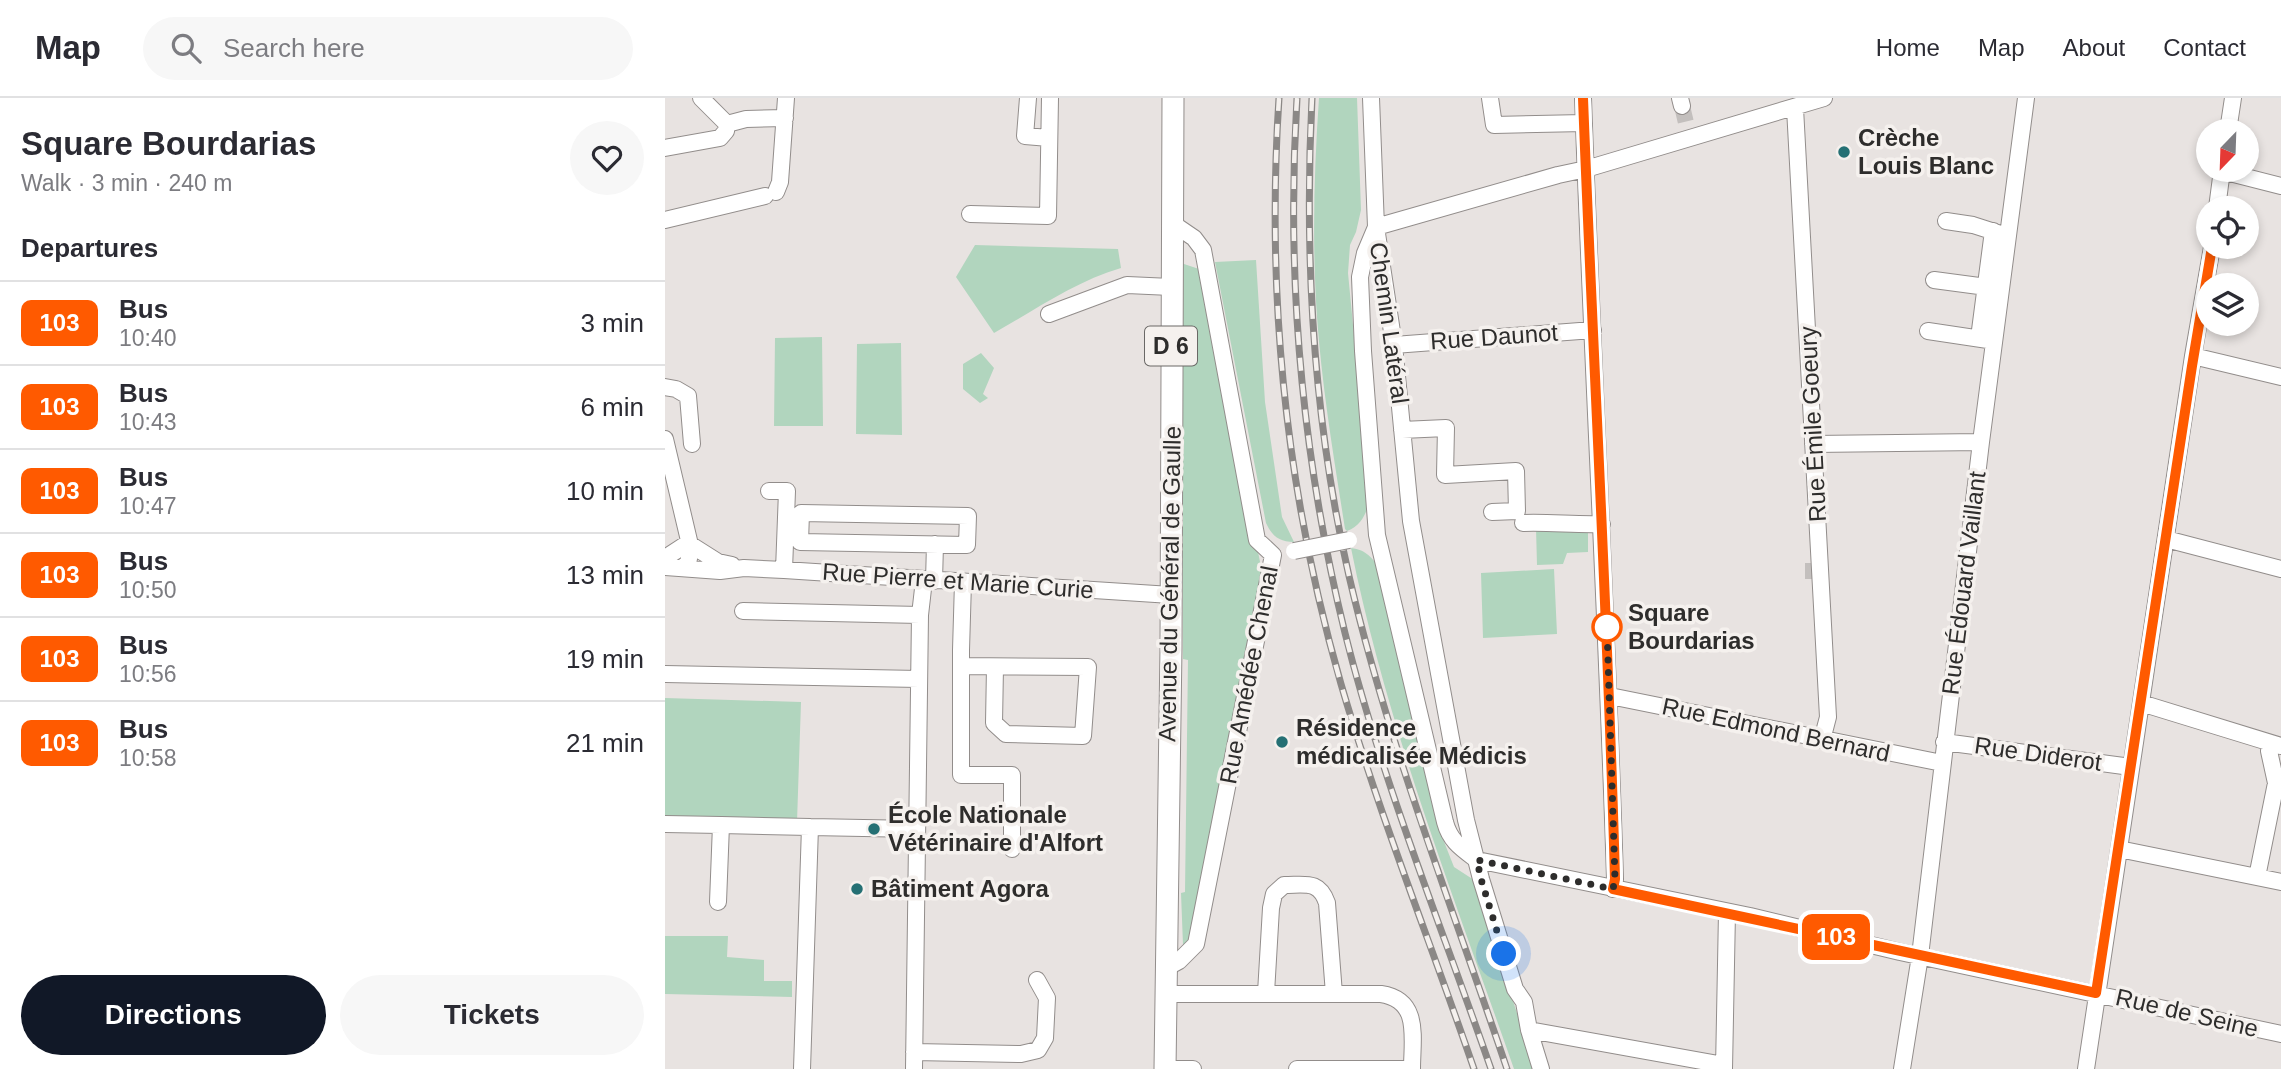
<!DOCTYPE html>
<meta charset="utf-8">
<style>
:root{--surface:#fff;--page:#f7f7f7;--text:#2b2b33;--muted:#7c7c81;--line:#e1e1e2;--accent:#111827}
body{margin:0;font-family:Arial,sans-serif;background:var(--page);color:var(--text);height:100vh;display:flex;flex-direction:column;font-size:26px;white-space:nowrap}
*{box-sizing:border-box;margin:0}
p{font-size:23px;color:var(--muted)}
.icon{flex:none;width:38px;height:38px;fill:none;stroke:currentColor;stroke-width:2;stroke-linecap:round;stroke-linejoin:round}
.map{position:relative;flex:1;overflow:hidden}
.details{display:flex;flex-direction:column;background:var(--surface);width:665px}
.details>*{flex:none}
.badge{padding:0 14px;border-radius:10px;font-size:24px;line-height:46px}
.needle{width:46px;rotate:203deg}
.buttons{position:absolute;left:1531px;top:21px;display:grid;gap:14px}
.buttons a{display:grid;place-items:center;width:63px;height:63px;border-radius:50%;background:var(--surface);box-shadow:0 4px 10px #0003;font-size:35px}
.you{position:absolute;width:35px;height:35px;margin:-18px;border:5px solid #fff;border-radius:50%;background:#1a73e8;box-shadow:0 0 0 10px #1a73e833}
.map>.badge{position:absolute;translate:-50% -50%;box-shadow:0 0 0 4px #fff}
h2{padding:0 21px;font-size:26px;line-height:63px}
.round{display:grid;place-items:center;flex:none;width:74px;height:74px;border-radius:37px;background:var(--page)}
.overview{display:flex;align-items:center;justify-content:space-between;height:119px;padding:0 21px}
h1{font-size:33px;font-weight:600;line-height:52px}
.primary-button{display:flex;gap:14px;margin-top:auto;padding:14px 21px}
.primary-button a{flex:1;height:80px;border-radius:42px;background:var(--accent);color:#fff;font-size:28px;font-weight:600;line-height:80px;text-align:center}
.primary-button a+a{background:var(--page);color:var(--text)}
ul{padding:0;list-style:none}
li{display:flex;align-items:center;gap:21px;height:84px;padding:0 21px;border-top:2px solid var(--line)}
li div{flex:1}
li b{display:block;font-size:26px}
li em{font-style:normal}
li .badge{min-width:77px;font-weight:700;text-align:center}
header{display:flex;align-items:center;gap:42px;box-sizing:border-box;height:98px;padding:0 35px;background:var(--surface);border-bottom:2px solid var(--line)}
header strong{font-size:33px}
nav{display:flex;gap:38px;margin-inline-start:auto;font-size:24px}
.search{width:490px;height:63px;background:var(--page);display:flex;align-items:center;gap:18px;box-sizing:border-box;padding:0 24px;border-radius:38px;color:var(--muted);font-size:26px}
main{display:flex;flex:1;min-height:0}
.map>svg:first-child{display:block}
.green{fill:#b1d5be}
.lines{fill:none;stroke-linecap:round;stroke-linejoin:round}
.minor-tunnel{stroke:#c3bfbd;stroke-width:16;stroke-dasharray:16 8;stroke-linecap:butt}
.minor-casing{stroke:#928d8b;stroke-width:18}
.major-casing{stroke:#928d8b;stroke-width:23}
.minor{stroke:#fff;stroke-width:16}
.major{stroke:#fff;stroke-width:21}
.rail-casing{stroke:#8b8886;stroke-width:7}
.rail{stroke:#f5f1ee;stroke-width:4.5;stroke-dasharray:13;stroke-linecap:butt}
.minor-bridge-casing{stroke:#928d8b;stroke-width:18;stroke-linecap:butt}
.minor-bridge{stroke:#fff;stroke-width:16}
.line-casing{stroke:#fff;stroke-width:16}
.line{stroke:#ff5a00;stroke-width:10}
.walk{stroke:#2e2d2c;stroke-width:7;stroke-dasharray:0 12.6}
.poi-dot{fill:#257074;stroke:#f5f1ee;stroke-width:2.5}
.stop-dot{fill:#fff;stroke:#ff5a00;stroke-width:3.5}
.labels{text-anchor:middle;stroke-width:7;stroke-linejoin:round;paint-order:stroke}
.shield{fill:#f5f1ee;stroke:#6a6866;stroke-width:2}
.shield-label{font-size:23px;font-weight:bold;fill:#2e2d2c}
.poi-label{font-size:24px;font-weight:bold;fill:#2e2d2c;stroke:#f5f1ee;text-anchor:start}
.street-label{font-size:24px;fill:#2e2d2c;stroke:#f5f1ee}
.stop-label{font-size:24px;font-weight:bold;fill:#2e2d2c;stroke:#f5f1ee;text-anchor:start}
</style>
<header>
<strong>Map</strong>
<div class="search"><svg class="icon" aria-label="search" viewBox="0 0 24 24"><circle cx="10" cy="10" r="6"/><path d="M15 15l6 6"/></svg>Search here</div>
<nav><a>Home</a><a>Map</a><a>About</a><a>Contact</a></nav>
</header>
<main>
<section class="details">
<div class="overview"><div><h1>Square Bourdarias</h1><p>Walk · 3 min · 240 m</p></div><a class="round"><svg class="icon" aria-label="heart" viewBox="0 0 24 24"><path d="M12 20l-8-8c-3-5 5-10 8-4 3-6 11-1 8 4z"/></svg></a></div>
<h2>Departures</h2>
<ul>
<li><span class="badge" style="background:#ff5a00;color:#fff">103</span><div><b>Bus</b><p>10:40</p></div><em>3 min</em></li>
<li><span class="badge" style="background:#ff5a00;color:#fff">103</span><div><b>Bus</b><p>10:43</p></div><em>6 min</em></li>
<li><span class="badge" style="background:#ff5a00;color:#fff">103</span><div><b>Bus</b><p>10:47</p></div><em>10 min</em></li>
<li><span class="badge" style="background:#ff5a00;color:#fff">103</span><div><b>Bus</b><p>10:50</p></div><em>13 min</em></li>
<li><span class="badge" style="background:#ff5a00;color:#fff">103</span><div><b>Bus</b><p>10:56</p></div><em>19 min</em></li>
<li><span class="badge" style="background:#ff5a00;color:#fff">103</span><div><b>Bus</b><p>10:58</p></div><em>21 min</em></li>
</ul>
<div class="primary-button"><a>Directions</a><a>Tickets</a></div>
</section>
<div class="map">
<svg width="1616" height="971" viewBox="0 0 1616 971">
<rect width="100%" height="100%" fill="#e8e3e1"/>
<path class="green" d="M654 0H692L696 112 691 134 685 147 683 175 705 404C700 417 696 428 682 433L680 431C669 360 657 290 652 219 647 146 649 72 654 0Z
M310 147 453 151 456 170C411 183 370 212 329 235L291 179Z
M591 162 600 304 617 419 629 444C614 444 607 438 601 425L550 164Z
M516 165 534 171 598 478 526 835 522 846 518 847 516 795 520 794 523 562 518 561Z
M157 239 158 328H109L110 240Z
M236 245 237 337 191 336 192 246Z
M316 255 329 270 318 296 323 300 315 305 298 291V266Z
M871 430 923 434V454L902 455 898 466 872 467Z
M686 450C702 452 707 460 716 472L774 731 789 769 809 782 870 971H849C789 799 722 629 686 450Z
M889 471 892 536 818 540 816 475Z
M0 600 136 604 132 724 0 720Z
M0 838H63L62 859 99 862V883H127V899L0 896Z"/>
<g class="lines">
<path class="minor-tunnel" d="M1017 8 1022 29
M1140 473H1156"/>
<defs>
<path id="minor" d="M36 0 62 26
M363 0 360 38 384 40
M706 0 711 129 729 247 746 423 801 722 816 781 850 891 859 904 864 932 876 971
M825 0 829 27 919 25
M918 0C927 261 942 520 950 781L948 791
M1015 0 1017 8
M1130 10 1163 619 1157 642
M62 26 81 21 120 20
M1563 33 1568 0
M0 50 55 40 61 33 62 26
M1557 73 1616 88
M111 94 115 84 121 0
M1552 110 1557 72
M305 116 383 118 385 0
M0 122 100 98
M1281 123 1308 127 1336 136
M507 125 529 140 538 152 592 442 608 457
M711 129 700 155 695 179 698 253 712 437 780 724C785 743 796 750 812 762L1085 818 1235 854 1616 936
M711 129 893 77 921 71 1159 0
M1269 182 1329 190
M384 216 462 187 506 189
M1263 233 1323 242
M1314 240 1328 133
M729 247 928 232
M1528 258 1616 279
M0 289 11 291 23 298 27 346
M737 332 781 330 780 377 851 373 852 413 827 414
M0 341 26 451 23 465 17 470
M1148 346 1316 344
M104 393H122L119 472
M136 415 303 418 302 447 135 444Z
M858 425C885 424 911 427 937 426
M1501 441 1616 471
M0 460 23 445 53 464 67 467
M0 469 55 473 79 470 119 472 506 497
M269 483 270 446
M298 484 296 552V677H347V751
M78 513 255 517
M296 568 423 569 418 638 341 636 329 625 330 569
M0 576 254 581
M945 598 1277 665
M1476 605 1616 648
M1279 644 1466 669
M0 726 56 727
M1454 751 1616 784
M1592 779 1611 685 1604 653 1606 645
M53 804 56 727 145 729
M501 870 514 863 531 846 608 457
M601 895 606 810 609 796 619 787C641 787 654 782 662 805L669 896
M501 896H716C756 902 747 940 747 971
M864 932 1059 967
M249 954 356 956 373 952 380 940 382 900 372 882
M137 971 145 729 252 731
M249 971 255 517 259 482
M500 971H528
M632 971H747
M1059 971 1062 814
M1237 971 1255 858 1316 344 1361 0
M1421 971 1528 258 1547 149"/>
<path id="major" d="M500 971 506 549 508 0"/>
</defs>
<use href="#minor" class="minor-casing"/>
<use href="#major" class="major-casing"/>
<use href="#minor" class="minor"/>
<use href="#major" class="major"/>
<defs>
<path id="rail" d="M614 0C601 198 621 395 676 586 714 716 765 843 809 971
M632 0C621 180 637 360 680 535 717 683 776 827 826 971
M647 0C639 160 648 321 684 478 723 646 787 808 842 971"/>
</defs>
<use href="#rail" class="rail-casing"/>
<use href="#rail" class="rail"/>
<defs>
<path id="minor-bridge" d="M629 453 684 442"/>
</defs>
<use href="#minor-bridge" class="minor-bridge-casing"/>
<use href="#minor-bridge" class="minor-bridge"/>
</g>
<g class="lines">
<defs>
<path id="line" d="M918 0C928 261 943 520 950 781L948 791C1109 825 1270 861 1431 895L1527 268 1547 149"/>
</defs>
<use href="#line" class="line-casing"/>
<use href="#line" class="line"/>
<path class="walk" d="M839 856 816 781 812 762 948 791 950 781 942 529"/>
</g>
<g class="poi-dot">
<circle cx="1179" cy="54" r="7"/>
<circle cx="617" cy="644" r="7"/>
<circle cx="209" cy="731" r="7"/>
<circle cx="192" cy="791" r="7"/>
</g>
<circle class="stop-dot" cx="942" cy="529" r="14"/>
<g class="labels">
<rect class="shield" x="480" y="228.5" width="52" height="39" rx="5"/>
<g class="shield-label">
<text x="506" y="256">D 6</text>
</g>
<g class="poi-label">
<text x="1193" y="48">Crèche<tspan x="1193" dy="28">Louis Blanc</tspan></text>
<text x="631" y="638">Résidence<tspan x="631" dy="28">médicalisée Médicis</tspan></text>
<text x="223" y="725">École Nationale<tspan x="223" dy="28">Vétérinaire d'Alfort</tspan></text>
<text x="206" y="799">Bâtiment Agora</text>
</g>
<g class="street-label">
<text transform="translate(724 225) rotate(82)" y="8">Chemin Latéral</text>
<text transform="translate(829 239) rotate(-4)" y="8">Rue Daunot</text>
<text transform="translate(1148 326) rotate(-93)" y="8">Rue Émile Goeury</text>
<text transform="translate(293 483) rotate(4)" y="8">Rue Pierre et Marie Curie</text>
<text transform="translate(1299 485) rotate(-83)" y="8">Rue Édouard Vaillant</text>
<text transform="translate(505 486) rotate(-89)" y="8">Avenue du Général de Gaulle</text>
<text transform="translate(584 577) rotate(-79)" y="8">Rue Amédée Chenal</text>
<text transform="translate(1111 632) rotate(12)" y="8">Rue Edmond Bernard</text>
<text transform="translate(1373 656) rotate(8)" y="8">Rue Diderot</text>
<text transform="translate(1522 915) rotate(13)" y="8">Rue de Seine</text>
</g>
<g class="stop-label">
<text x="963" y="523">Square<tspan x="963" dy="28">Bourdarias</tspan></text>
</g>
</g>
</svg>
<div class="buttons">
<a><svg class="needle" viewBox="-14 -14 28 28"><path d="M0-13l5 13h-10z" fill="#e53935"/><path d="M0 13l5-13h-10z" fill="#7c7c81"/></svg></a>
<a><svg class="icon" aria-label="locate" viewBox="0 0 24 24"><circle cx="12" cy="12" r="6"/><path d="M12 2v4M12 18v4M2 12h4M18 12h4"/></svg></a>
<a><svg class="icon" aria-label="layers" viewBox="0 0 24 24"><path d="M12 4l9 5-9 5-9-5zM3 14l9 5 9-5"/></svg></a>
</div>
<div class="you" style="left:839px;top:856px"></div>
<b class="badge" style="left:1171px;top:839px;background:#ff5a00;color:#fff">103</b>
</div>
</main>
